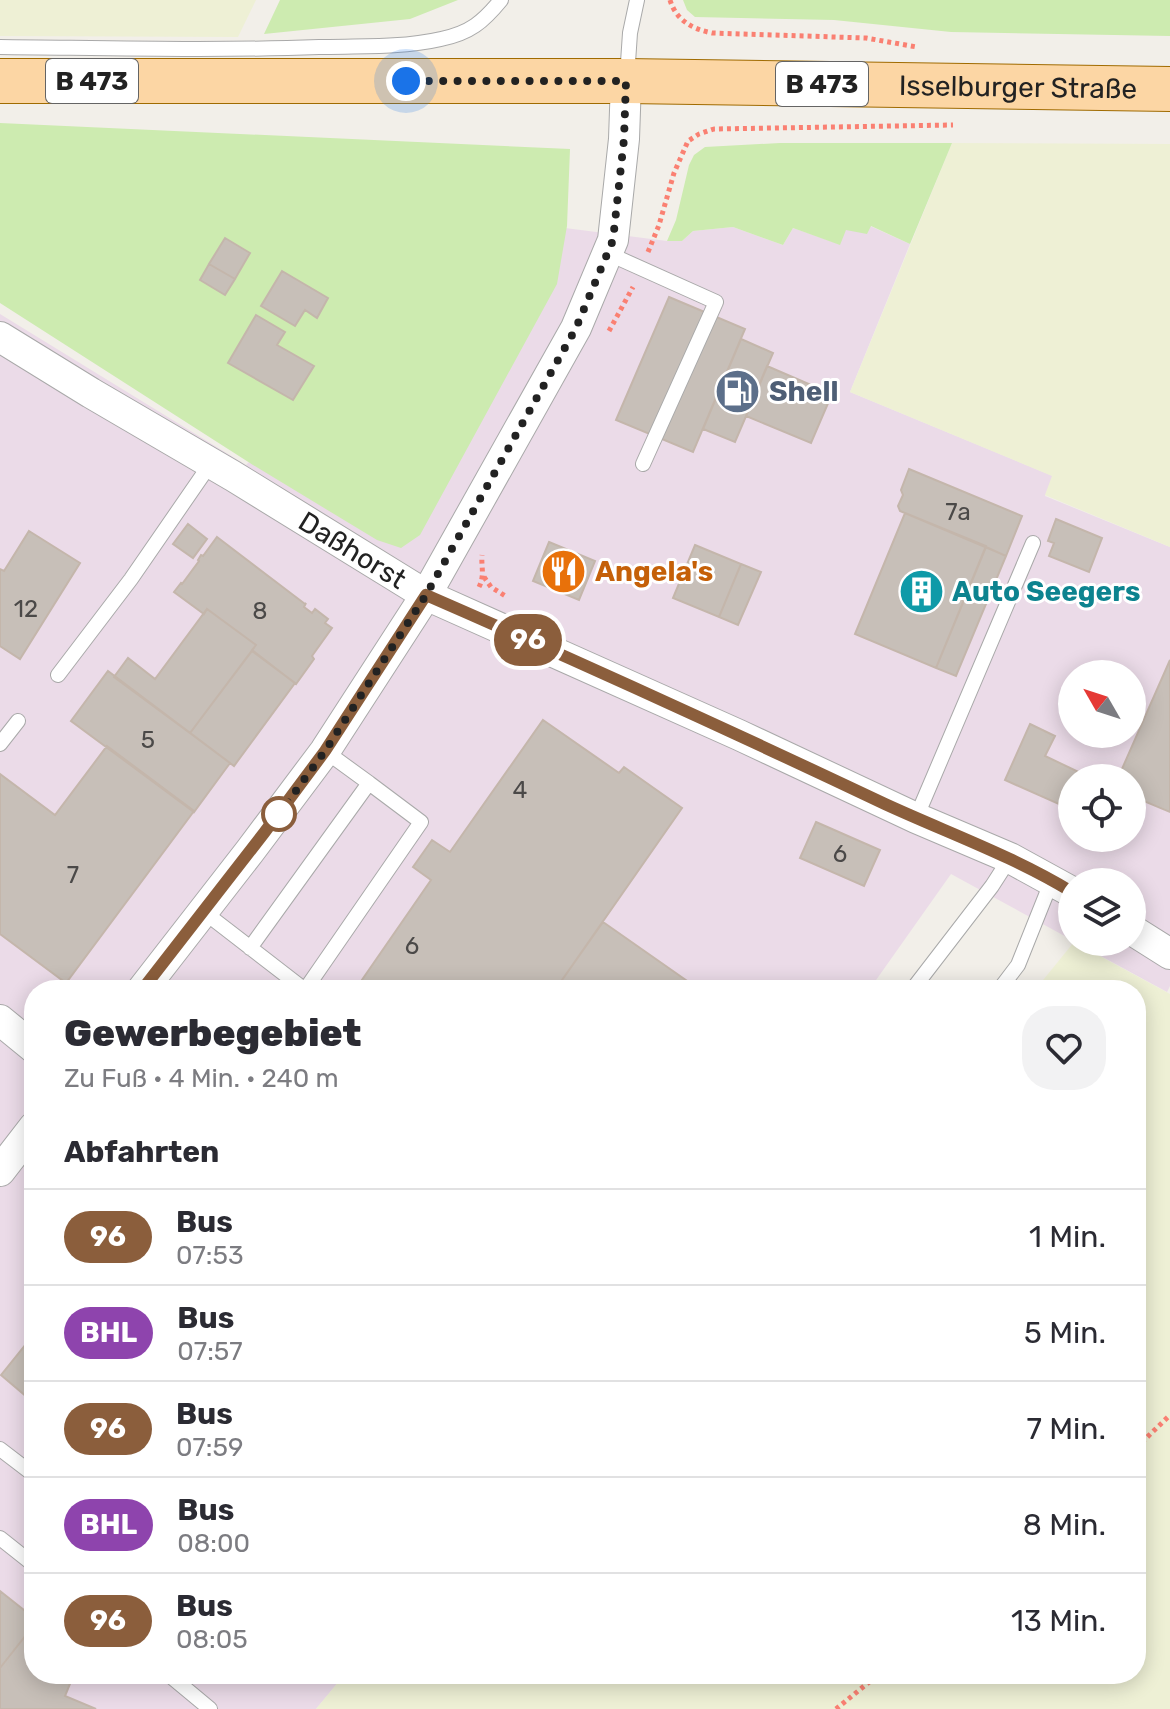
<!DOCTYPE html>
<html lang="de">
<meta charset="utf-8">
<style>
:root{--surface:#fff;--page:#f2f2f3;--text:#2b2b33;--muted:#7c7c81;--line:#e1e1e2}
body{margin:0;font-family:Rubik,sans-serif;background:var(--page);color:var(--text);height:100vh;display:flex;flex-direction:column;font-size:30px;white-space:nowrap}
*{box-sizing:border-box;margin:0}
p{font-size:26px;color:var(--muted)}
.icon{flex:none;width:44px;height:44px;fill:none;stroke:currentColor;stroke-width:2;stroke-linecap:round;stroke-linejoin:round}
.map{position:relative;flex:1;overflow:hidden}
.side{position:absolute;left:24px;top:980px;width:1122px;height:704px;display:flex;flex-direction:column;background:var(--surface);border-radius:32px;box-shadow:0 4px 20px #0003}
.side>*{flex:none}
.badge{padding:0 16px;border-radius:26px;font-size:28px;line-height:52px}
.needle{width:52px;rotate:309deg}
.buttons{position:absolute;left:1058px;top:660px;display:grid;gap:16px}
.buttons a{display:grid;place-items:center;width:88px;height:88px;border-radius:50%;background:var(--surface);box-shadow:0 4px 20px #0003;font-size:40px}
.you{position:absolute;width:40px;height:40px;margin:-20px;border:6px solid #fff;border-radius:50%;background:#1a73e8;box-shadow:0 0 0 12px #1a73e833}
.map>.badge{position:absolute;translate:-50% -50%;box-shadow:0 0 0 4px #fff}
h2{padding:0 40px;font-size:30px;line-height:72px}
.round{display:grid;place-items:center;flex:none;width:84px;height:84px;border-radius:32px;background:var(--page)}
.head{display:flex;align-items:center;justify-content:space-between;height:136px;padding:0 40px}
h1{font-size:38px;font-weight:800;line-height:60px}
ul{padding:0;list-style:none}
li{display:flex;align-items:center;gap:24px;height:96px;padding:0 40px;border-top:2px solid var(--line)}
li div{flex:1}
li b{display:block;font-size:30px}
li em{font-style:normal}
li .badge{min-width:88px;font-weight:700;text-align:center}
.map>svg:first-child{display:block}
.industrial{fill:#ebdbe8;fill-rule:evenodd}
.farmland{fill:#eef0d5}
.grass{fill:#cdebb0}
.building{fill:#c7bfb8;stroke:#c4b6ab;stroke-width:2}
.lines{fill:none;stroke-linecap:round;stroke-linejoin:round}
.lane-casing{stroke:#a9a9a9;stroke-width:16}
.street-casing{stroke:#a9a9a9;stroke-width:32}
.primary-casing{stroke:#a06b00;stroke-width:46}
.path{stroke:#fa8072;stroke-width:5;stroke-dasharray:4 4;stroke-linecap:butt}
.lane{stroke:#fff;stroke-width:14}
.street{stroke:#fff;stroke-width:30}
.primary{stroke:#fcd6a4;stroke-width:44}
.line-casing{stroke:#fff;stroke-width:18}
.line{stroke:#8b5e3c;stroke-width:12}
.walk{stroke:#222;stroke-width:8;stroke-dasharray:0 14.4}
.stop-dot{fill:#fff;stroke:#8b5e3c;stroke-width:4}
.labels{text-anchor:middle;stroke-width:6;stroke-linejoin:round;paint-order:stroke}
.number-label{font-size:24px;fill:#4b4948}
.shield{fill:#fff;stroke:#646464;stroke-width:2}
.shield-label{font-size:26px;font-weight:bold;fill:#222}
.street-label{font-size:28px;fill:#222;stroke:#fff}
.service-label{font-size:28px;font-weight:bold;fill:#4e5e75;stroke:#fff;text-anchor:start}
.food-label{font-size:28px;font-weight:bold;fill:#c56008;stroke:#fff;text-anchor:start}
.culture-label{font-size:28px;font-weight:bold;fill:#0d838f;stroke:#fff;text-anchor:start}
</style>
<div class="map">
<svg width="1170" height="1709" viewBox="0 0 1170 1709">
<rect width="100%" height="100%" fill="#f2efe9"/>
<path class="industrial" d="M487 218 667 241H682L693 231 733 227 783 245 793 228 839 244 847 227 870 226 910 244 850 392 1053 476 1045 496 1170 547V986L1167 992 1075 942H1132V882H1072V940L951 874 869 990H34V1674H345L316 1709H0V314L246 465ZM1072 674H1132V734H1072ZM1072 778H1132V838H1072Z"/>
<path class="farmland" d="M0 0H256L238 37 0 36Z
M952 143 1170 144V547L1045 495 1052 476 850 392Z
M1074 942 1170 994V1709H316L345 1674H1136V990H1035Z"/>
<path class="grass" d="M280 0H458L410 19 264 34Z
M683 0H1170V36L951 32 834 20 695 17 687 10Z
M0 123 570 149 567 226 557 284 420 535 401 548 377 540 253 465 0 303Z
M780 143H952L910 244 871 226 867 234 846 230 840 245 793 228 783 245 733 227 693 231 682 241H667L676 220 689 165 694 155 705 147Z"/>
<path class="building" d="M225 238 250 253 235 279 209 264Z
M209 264 235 279 225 295 200 280Z
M282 271 328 298 317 318 305 310 295 326 261 306Z
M669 297 745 329 693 452 616 420Z
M256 315 285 332 277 345 314 366 293 400 228 363Z
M741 339 773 353 735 442 703 429Z
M767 366 832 394 811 443 746 416Z
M909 469 1022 516 1006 556 900 511 898 506 903 495 901 490Z
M905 513 986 546 936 668 855 634Z
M1056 519 1102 538 1089 572 1049 556 1054 543 1048 541Z
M188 524 207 539 193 558 173 544Z
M29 531 80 563 20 659 0 646V569L4 571Z
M217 537 305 604 306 603 304 607 312 613 315 609 328 619 325 623 332 628 312 656 314 659 296 684 252 650 256 645 207 609 204 614 174 592 181 583 182 584 199 561 198 560 201 555 203 556Z
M549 542 595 561 579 600 533 581Z
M695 545 741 564 719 617 673 598Z
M986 547 1006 556 956 676 936 668Z
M741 564 761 572 738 625 719 617Z
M207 609 256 645 190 733 114 677 128 658 155 679Z
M252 651 295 683 234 766 190 733Z
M1170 660V812L1132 796V778H1118Z
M108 671 230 763 194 812 71 721Z
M543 720 619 773 624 767 682 808 555 990H355L431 880 413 867 432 840 450 852Z
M1030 724 1055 736 1045 756 1085 775 1084 778H1072V804L1070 809 1005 780Z
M107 746 194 811 66 983 0 934V774L55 815Z
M816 822 880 850 864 886 800 858Z
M603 922 690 983 685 990H555Z
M34 1334V1403L1 1375Z
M0 1591 34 1618V1625L0 1668Z
M34 1625V1674H74L65 1696 96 1709H0V1668Z"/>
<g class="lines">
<defs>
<path id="lane" d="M0 47C106 48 212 51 319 47 359 46 402 48 441 39 470 33 483 22 501 0
M627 77 630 33 637 0
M607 253 716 302 643 464
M58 675 131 579 211 463
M0 744 18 721
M916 818 1033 543
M204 912 305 990
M250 948 369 783 325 751
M305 990 421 822 369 783
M912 990 992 886 1010 858
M999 990 1018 965 1052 880
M0 1449 34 1475
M0 1538 34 1565
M168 1674 210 1709"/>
<g id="street">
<path id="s1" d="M0 337 91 393 233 476 426 595 739 735 916 818 1010 858 1072 892"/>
<path d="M1132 930 1170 954"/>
<path d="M142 990 250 851 325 751 426 595 576 328 613 240 624 139 626 81"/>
<path d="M0 1020 34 1048"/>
<path d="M0 1171 34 1127"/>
</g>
<g id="primary">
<path id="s2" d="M0 81H626L1170 89"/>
</g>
</defs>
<use href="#lane" class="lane-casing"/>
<use href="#street" class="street-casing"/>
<use href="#primary" class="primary-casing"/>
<path class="path" d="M670 0C676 20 692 29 712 33L866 38 917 47
M648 252 659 225 674 173 688 141 699 134 714 129 953 125
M609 331 633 287
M484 577 491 587 507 597
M479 587C485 575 481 567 482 555
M1136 1448 1170 1415
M836 1709 879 1674"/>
<use href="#lane" class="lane"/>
<use href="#street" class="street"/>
<use href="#primary" class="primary"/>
</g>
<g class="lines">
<defs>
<path id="line" d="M142 990 264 833 325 751 426 595C580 662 733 732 885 804 948 833 1013 856 1072 892"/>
</defs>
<use href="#line" class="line-casing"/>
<use href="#line" class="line"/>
<path class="walk" d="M279 814 325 751 426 595 576 328 613 240 624 139 626 81H406"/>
</g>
<defs>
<symbol id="fuel-disc" viewBox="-11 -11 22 22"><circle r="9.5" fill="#5c6f8a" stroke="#fff"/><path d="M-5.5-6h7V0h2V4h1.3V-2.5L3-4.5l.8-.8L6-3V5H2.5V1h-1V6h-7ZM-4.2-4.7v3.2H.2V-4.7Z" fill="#fff"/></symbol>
<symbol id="restaurant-disc" viewBox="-11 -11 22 22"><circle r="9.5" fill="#e8710a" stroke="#fff"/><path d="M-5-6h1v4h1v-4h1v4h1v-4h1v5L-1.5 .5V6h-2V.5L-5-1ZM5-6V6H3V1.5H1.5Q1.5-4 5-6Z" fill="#fff"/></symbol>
<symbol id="building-disc" viewBox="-11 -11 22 22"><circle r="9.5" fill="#0f9aa8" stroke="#fff"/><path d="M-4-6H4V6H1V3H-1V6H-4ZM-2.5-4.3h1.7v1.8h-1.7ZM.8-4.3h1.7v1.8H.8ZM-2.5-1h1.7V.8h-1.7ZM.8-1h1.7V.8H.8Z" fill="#fff"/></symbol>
</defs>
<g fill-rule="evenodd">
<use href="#fuel-disc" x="712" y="366" width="51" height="51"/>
<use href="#restaurant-disc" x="538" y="546" width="51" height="51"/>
<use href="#building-disc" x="896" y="566" width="51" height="51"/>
</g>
<circle class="stop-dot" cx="279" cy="814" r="16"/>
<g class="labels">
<g class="number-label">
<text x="958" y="520">7a</text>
<text x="26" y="617">12</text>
<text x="260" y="619">8</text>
<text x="148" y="748">5</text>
<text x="520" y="798">4</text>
<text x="840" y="862">6</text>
<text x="73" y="883">7</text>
<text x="412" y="954">6</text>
</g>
<g class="shield">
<rect x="46" y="59" width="92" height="44" rx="6"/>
<rect x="776" y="62" width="92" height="44" rx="6"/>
</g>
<g class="shield-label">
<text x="92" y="90">B 473</text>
<text x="822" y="93">B 473</text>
</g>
<g class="street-label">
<text dy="10" stroke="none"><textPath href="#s2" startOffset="1018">Isselburger Straße</textPath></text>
<text dy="10" stroke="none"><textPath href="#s1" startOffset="412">Daßhorst</textPath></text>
</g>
<g class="service-label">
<text x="769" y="401">Shell</text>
</g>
<g class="food-label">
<text x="595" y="581">Angela's</text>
</g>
<g class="culture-label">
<text x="952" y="601">Auto Seegers</text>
</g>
</g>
</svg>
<div class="buttons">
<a><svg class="needle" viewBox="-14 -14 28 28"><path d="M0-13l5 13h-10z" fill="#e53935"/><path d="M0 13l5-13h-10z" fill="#7c7c81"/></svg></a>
<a><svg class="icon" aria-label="locate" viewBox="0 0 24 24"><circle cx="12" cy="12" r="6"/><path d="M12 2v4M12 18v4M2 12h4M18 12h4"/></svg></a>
<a><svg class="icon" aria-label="layers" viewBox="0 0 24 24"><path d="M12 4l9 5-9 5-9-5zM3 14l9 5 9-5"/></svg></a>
</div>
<div class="you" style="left:406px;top:81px"></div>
<b class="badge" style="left:528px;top:640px;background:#8b5e3c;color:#fff">96</b>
<section class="side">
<div class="head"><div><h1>Gewerbegebiet</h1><p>Zu Fuß · 4 Min. · 240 m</p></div><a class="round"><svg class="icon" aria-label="heart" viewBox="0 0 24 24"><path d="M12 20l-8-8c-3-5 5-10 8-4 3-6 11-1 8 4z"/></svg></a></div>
<h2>Abfahrten</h2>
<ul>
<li><span class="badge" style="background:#8b5e3c;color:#fff">96</span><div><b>Bus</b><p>07:53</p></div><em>1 Min.</em></li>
<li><span class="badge" style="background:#8e44ad;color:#fff">BHL</span><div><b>Bus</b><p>07:57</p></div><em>5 Min.</em></li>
<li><span class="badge" style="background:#8b5e3c;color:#fff">96</span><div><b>Bus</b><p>07:59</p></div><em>7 Min.</em></li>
<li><span class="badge" style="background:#8e44ad;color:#fff">BHL</span><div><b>Bus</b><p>08:00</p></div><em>8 Min.</em></li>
<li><span class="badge" style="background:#8b5e3c;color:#fff">96</span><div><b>Bus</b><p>08:05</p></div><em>13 Min.</em></li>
</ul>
</section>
</div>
